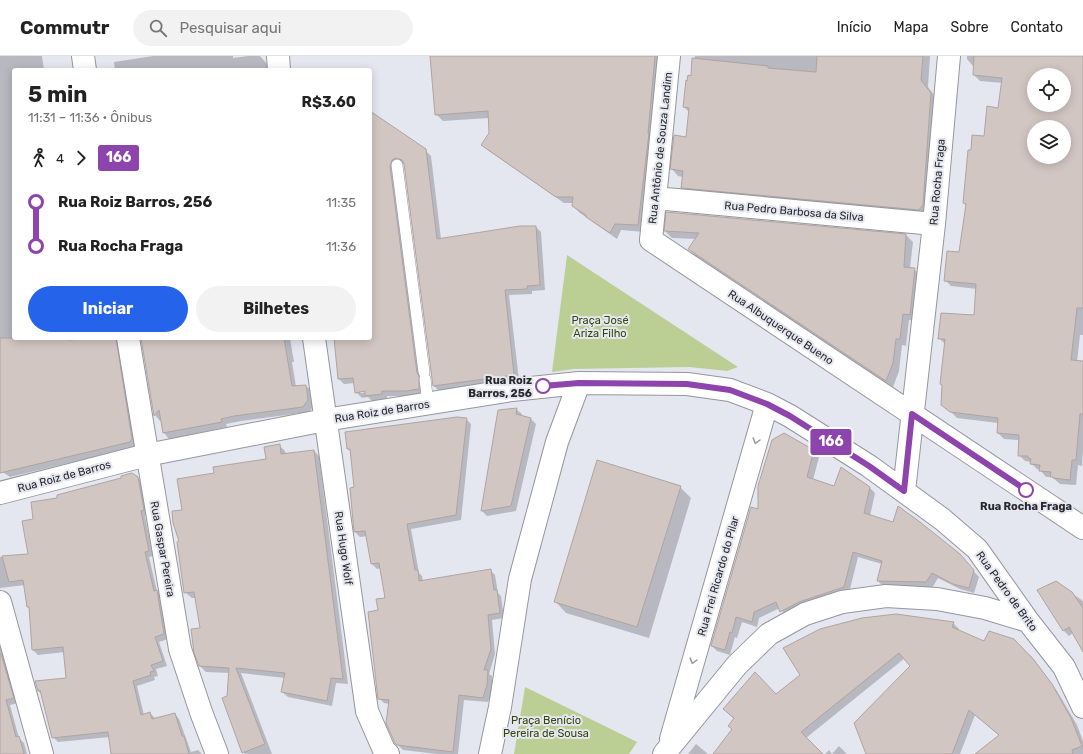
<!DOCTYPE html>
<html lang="pt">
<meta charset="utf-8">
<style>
:root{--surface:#fff;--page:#f2f2f2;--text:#222;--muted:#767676;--line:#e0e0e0;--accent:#2563eb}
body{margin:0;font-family:Rubik,sans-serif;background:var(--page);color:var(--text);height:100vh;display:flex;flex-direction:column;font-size:15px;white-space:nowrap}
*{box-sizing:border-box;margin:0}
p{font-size:13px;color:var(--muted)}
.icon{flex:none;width:22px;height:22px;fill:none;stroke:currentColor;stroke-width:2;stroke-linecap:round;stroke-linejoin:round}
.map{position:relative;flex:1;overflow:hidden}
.panel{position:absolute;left:12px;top:12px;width:360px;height:272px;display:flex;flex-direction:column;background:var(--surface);border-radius:4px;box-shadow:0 2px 10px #0003}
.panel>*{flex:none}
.badge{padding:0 8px;border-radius:3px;font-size:14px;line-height:26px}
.buttons{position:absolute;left:1027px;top:12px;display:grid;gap:8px}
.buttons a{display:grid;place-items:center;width:44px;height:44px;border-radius:50%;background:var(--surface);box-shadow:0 2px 10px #0003;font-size:20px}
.map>.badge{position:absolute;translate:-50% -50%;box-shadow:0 0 0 2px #fff}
.legs{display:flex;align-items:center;gap:6px;height:44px;padding:0 16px;font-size:13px}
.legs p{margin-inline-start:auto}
.overview{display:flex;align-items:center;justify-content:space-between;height:68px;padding:0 16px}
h1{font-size:22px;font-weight:700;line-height:30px}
.button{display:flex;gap:8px;margin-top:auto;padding:8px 16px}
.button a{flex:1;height:46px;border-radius:24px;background:var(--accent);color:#fff;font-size:16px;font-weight:700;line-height:46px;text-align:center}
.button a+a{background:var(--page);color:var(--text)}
ul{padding:0 16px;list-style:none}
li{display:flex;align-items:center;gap:14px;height:44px;font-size:15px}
li i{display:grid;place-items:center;width:6px;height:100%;margin:0 5px;background:currentColor}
li i::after{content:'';width:10px;height:10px;margin:-5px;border:3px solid;border-radius:50%;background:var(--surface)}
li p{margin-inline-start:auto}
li:first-child i{background:linear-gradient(#0000 50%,currentColor 0)}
li:last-child i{background:linear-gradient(currentColor 50%,#0000 0)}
header{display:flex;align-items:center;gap:24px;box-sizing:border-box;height:56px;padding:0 20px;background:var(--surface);border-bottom:1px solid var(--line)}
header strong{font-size:19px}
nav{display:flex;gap:22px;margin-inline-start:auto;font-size:14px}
.search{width:280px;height:36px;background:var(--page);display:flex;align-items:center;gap:10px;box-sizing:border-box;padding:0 14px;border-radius:22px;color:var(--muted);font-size:15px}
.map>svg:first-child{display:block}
.green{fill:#bbcf95}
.shadow{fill:#0003;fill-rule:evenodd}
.building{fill:#d2c6c3;stroke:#afa4a1;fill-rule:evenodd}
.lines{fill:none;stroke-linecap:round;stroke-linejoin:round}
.service-casing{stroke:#95969f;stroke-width:12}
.minor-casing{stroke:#95969f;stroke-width:24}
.service{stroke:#fff;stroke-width:11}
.minor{stroke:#fff;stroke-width:22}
.oneway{stroke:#9e9fa0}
.line-1-casing{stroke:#fff;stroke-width:9}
.line-1{stroke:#8e44ad;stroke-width:6}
.stop-1-dot{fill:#fff;stroke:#8e44ad;stroke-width:2}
.labels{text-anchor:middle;stroke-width:4;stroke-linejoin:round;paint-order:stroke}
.street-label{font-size:11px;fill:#28292c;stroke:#e5e7f0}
.park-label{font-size:11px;fill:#36450c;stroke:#e5e7f0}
.stop-label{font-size:11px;font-weight:bold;fill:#28292c;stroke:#e5e7f0;text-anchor:end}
</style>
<header>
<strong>Commutr</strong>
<div class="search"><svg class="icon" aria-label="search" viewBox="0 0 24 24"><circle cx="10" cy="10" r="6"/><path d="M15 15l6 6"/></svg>Pesquisar aqui</div>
<nav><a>Início</a><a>Mapa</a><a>Sobre</a><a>Contato</a></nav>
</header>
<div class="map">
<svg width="1083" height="698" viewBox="0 0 1083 698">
<rect width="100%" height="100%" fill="#e5e7f0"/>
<path class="green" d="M567 199 738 311 727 315 689 311 573 313 552 316Z
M525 631 621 678 637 686 629 698H514Z"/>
<path class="shadow" d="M0 0H42L44 14H14V282H116L121 287 135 391 10 421 0 414Z
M153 0H233V2L248 0H260L268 9 269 14H115L114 6Z
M431 0H662L645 176 621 174 617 183 580 157 573 150 574 147H564L489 95 482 89 490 77 489 62 443 65 436 58Z
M695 0H930L928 31 938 44 926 160 689 138 682 132 683 121 678 120 672 113 687 82 689 56 684 51 692 21Z
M967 0H1083V279H1080L1077 306H1083V395L1082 410 1078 409 1076 429 1060 428 1052 421H1046L1040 414 1037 413 1031 407V406L1025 405 1019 399 1020 384 1004 383 998 377V367L957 362 949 354 943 330 941 328 946 289 939 282 974 260 977 233 951 230 945 224 960 198 966 149 964 147 972 95 984 81 999 53 1003 27 980 25 974 19 975 10H973L967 3ZM1034 19H1064V49H1034ZM1034 71H1064V101H1034Z
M370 57 425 94 431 100 441 183 536 171 541 176 545 234 532 235V238L509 239 519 324 439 335 434 330 405 108 398 109 424 338 412 340H387V343L372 345 368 341 362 342 356 336 355 327 344 328 339 323 335 282H370ZM369 334 370 336 360 337V335Z
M667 157 906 179 913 186 910 212 914 213 921 220 917 265 909 264 906 290 902 289 899 315 893 331 696 200 689 193 696 183 672 182 665 175Z
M141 282H290L294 306H292L296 331 306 330 312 335 314 350 309 356 241 365 226 368 227 371 169 383 164 377 161 363 160 365 155 359Z
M516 353 522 358 521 361 531 363 536 368 516 455 487 460 482 455Z
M466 363 471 368 461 464 411 473 419 517 422 520 423 525 490 514 495 519 498 537 501 540 504 562 492 564 495 598 489 618 492 620V635L488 646 464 644 458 698H437L403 694 395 686 389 648 384 647 379 642V555L386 542 381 512 377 513 372 508 367 480 360 481 355 476 351 432 355 431 352 397 348 393Z
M279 389 285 395 286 399 314 395 319 400 348 628 336 627 332 650 288 641 282 636 285 622 241 617 272 698H245L243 696 228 641 230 617 206 616 200 610 201 572 196 542H192L186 537 180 486 183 455 215 418 267 404Z
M814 395 819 401 813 424 835 431 870 432 875 437 870 460 959 499 979 521 974 537 960 533 938 522 932 532 883 530 878 525 882 508 858 501 849 537 787 561 780 552 759 562 757 571 742 566 737 582 735 581 730 599 717 595 712 590 759 454Z
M137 421 143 427 148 459 145 460 153 500 149 501 157 535 162 540 168 583 159 586 167 610 156 613 158 620 154 621 155 624 137 630 144 659 150 657 155 662 175 658 179 663 191 696 198 694 202 698H112L110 681 58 686 53 681 43 639 38 635 67 623 65 596 38 599 33 594 30 552 28 551 25 529 0 532V501L29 499 34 464 58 442Z
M680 431 691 442 649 582 566 557 555 545Z
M1056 526 1083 545V594L1073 577 1069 580 1064 575 1039 535Z
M953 567 959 573 958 575 984 586 1013 584 1032 601 1057 635 1077 669 1083 685V698H977L1000 680 975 659 960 698H867L912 610 905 602 806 682 822 698H714L733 674 734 663 724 653 776 639Z
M0 582 18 647 10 649 19 682 24 687 27 698H0Z
M696 688 708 698H688Z
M839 690 847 698H825L829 694 832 698Z"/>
<path class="building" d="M430 0H655L648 77H649L638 169 615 168 610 177 586 161V159L572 150 573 141H556L481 89 489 77 488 55 435 59Z
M817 0H923L921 24 931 37 923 149 919 154 681 132 683 115 670 113 674 79 686 81 689 52 683 51 686 24 687 25 688 19 691 20 692 2 768 10V12L816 16Z
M974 0H1083V252H1077L1071 304 1083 305V358H1080L1076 404H1072L1070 424 1053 422V421H1050L1051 416 1039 415 1040 409 1030 408 1031 403 1028 402V400H1018L1019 379 997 377 998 362 950 356 941 349 942 329 940 328 945 283H938L941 257 974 259 976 228 944 225 947 195 959 196 966 148 963 147 968 94H971L972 79 984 80 987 50 998 52 1002 22 973 19ZM1034 19H1064V49H1034ZM1034 71H1064V101H1034Z
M370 55 426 93 437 183 520 170H536L540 229 527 230V233L505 234 514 319 433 330 404 108 402 104 396 102 392 104 390 110 417 317 419 320V333L406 335H382V338L365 340V335L355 337 353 322 338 323 334 282H370Z
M666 156 906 178 904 211 915 212 910 259 903 258 900 283H896L893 307 886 325 688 193 699 177 664 175Z
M0 282H69V284L97 282H116L132 383 130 386 0 417Z
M141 282H284L292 330 306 329 308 344 303 351 234 360 221 363 222 366 163 377 159 354 154 360Z
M517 352 516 358 531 362 511 450 481 455 498 354Z
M457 361 467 362 456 459 407 468 415 514H418L419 525 491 513 494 534H497L500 557 488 559 491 593 484 614H488L487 629 483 642 459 639 453 696 397 689 395 687 386 667 389 644 378 643 368 556 378 554 376 543 385 542 379 507 371 508 365 475 354 476 350 432 354 431 350 393H347L345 376Z
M784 377 814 394 807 421 834 430 841 411 870 431 864 457 893 466 898 450 920 466 960 498 974 514 969 532 953 528 932 517 926 526 877 525 882 505 853 496 844 531 799 546 780 556 776 546 754 556 752 566 736 561 732 577 730 576 725 594 711 590 751 451 758 453V430L772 384Z
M280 388 281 398 314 394 343 623 331 622 327 645 281 636 285 617 236 612 265 688 242 697 222 642 227 640 229 612 199 610 194 597 191 573 200 572 194 536 184 537 177 486 179 485 173 467 172 455 182 454 177 423 214 417 213 411 266 403 264 391Z
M597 404 681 430 637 571 554 546Z
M132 417 138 421 144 454 141 455 149 495 145 496 154 535 157 534 164 578 155 581 163 605 151 609 154 615 150 616 151 619 133 625 141 659 150 656 152 663 175 657 182 680H184L189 698H111L108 676 52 682 40 634 38 635 35 625 66 622 63 591 32 594 29 551H27L23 524 9 526 2 500 28 498 22 465 33 463 31 446 57 442V439L121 422V420Z
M1056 525 1072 536 1083 552V596L1069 571 1063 575 1037 534Z
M896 558 954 566 952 571 984 585 989 575 1014 583 1034 604 1052 628 1071 662 1082 690 1072 694 1073 698H975L999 679 969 654 952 698H866L854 667 910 610 899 597 801 676 823 698H713L732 673 728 670 734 662 723 653 755 616 776 638 800 619 783 592 820 573 862 562Z
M0 598H1L14 642 6 644 16 681 19 680 24 698H0Z"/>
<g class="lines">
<defs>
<path id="service" d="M397 109 424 316
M425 323 428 348"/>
<path id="minor" d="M83 0 85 14
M278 0 279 14
M669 0 651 184 1083 472
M655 142 934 168
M128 282 180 593 201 656 217 698
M314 282 367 655 384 694 388 698
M904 435 934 168 949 0
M0 437 147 399 325 364 512 334 579 327 687 328 730 334 767 348 790 360 869 410 942 463 977 493 1028 565 1064 611 1083 651
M0 546 42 698
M671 683 767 348
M490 698 500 651 520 523 557 386 579 327
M664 698 737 609 769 578 805 558 842 546 886 540 937 543 985 552 1028 565"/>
</defs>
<use href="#service" class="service-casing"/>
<use href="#minor" class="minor-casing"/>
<use href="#service" class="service"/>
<use href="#minor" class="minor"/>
</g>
<defs><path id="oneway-chevron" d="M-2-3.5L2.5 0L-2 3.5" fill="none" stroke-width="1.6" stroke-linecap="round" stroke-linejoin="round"/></defs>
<g class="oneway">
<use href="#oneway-chevron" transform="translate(756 385) rotate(106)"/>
<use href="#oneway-chevron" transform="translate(693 605) rotate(106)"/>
</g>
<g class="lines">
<defs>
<path id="line-1" d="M543 330 579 327 687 328 730 334 767 348 790 360 869 410 904 435 912 358 1026 434"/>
</defs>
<use href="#line-1" class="line-1-casing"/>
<use href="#line-1" class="line-1"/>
</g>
<g class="stop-1-dot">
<circle cx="543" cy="330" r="7"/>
<circle cx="1026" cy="434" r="7"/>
</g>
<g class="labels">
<g class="street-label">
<text transform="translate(660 92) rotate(-84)" y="4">Rua Antônio de Souza Landim</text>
<text transform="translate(937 126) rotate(-85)" y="4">Rua Rocha Fraga</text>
<text transform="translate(794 155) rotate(5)" y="4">Rua Pedro Barbosa da Silva</text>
<text transform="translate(781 271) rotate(34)" y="4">Rua Albuquerque Bueno</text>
<text transform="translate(382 355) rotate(-9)" y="4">Rua Roiz de Barros</text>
<text transform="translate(64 420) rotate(-15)" y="4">Rua Roiz de Barros</text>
<text transform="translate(344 492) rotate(82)" y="4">Rua Hugo Wolf</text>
<text transform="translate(163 493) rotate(80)" y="4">Rua Gaspar Pereira</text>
<text transform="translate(718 520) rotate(-74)" y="4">Rua Frei Ricardo do Pilar</text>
<text transform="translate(1007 535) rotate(54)" y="4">Rua Pedro de Brito</text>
</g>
<g class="park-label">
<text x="600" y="268">Praça José<tspan x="600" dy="13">Ariza Filho</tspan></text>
<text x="546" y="668">Praça Benício<tspan x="546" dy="13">Pereira de Sousa</tspan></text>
</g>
<g class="stop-label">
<text x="532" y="328">Rua Roiz<tspan x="532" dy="13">Barros, 256</tspan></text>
<text x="1026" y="454" text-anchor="middle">Rua Rocha Fraga</text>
</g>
</g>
</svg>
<div class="buttons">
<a><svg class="icon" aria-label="locate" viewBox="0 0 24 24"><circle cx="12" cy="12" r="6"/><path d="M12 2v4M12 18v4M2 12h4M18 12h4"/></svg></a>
<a><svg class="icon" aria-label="layers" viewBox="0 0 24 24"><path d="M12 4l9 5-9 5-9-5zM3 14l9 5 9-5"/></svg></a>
</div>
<b class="badge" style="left:831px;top:386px;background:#8e44ad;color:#fff">166</b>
<section class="panel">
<div class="overview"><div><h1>5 min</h1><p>11:31 – 11:36 · Ônibus</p></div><b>R$3.60</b></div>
<div class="legs"><svg class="icon" aria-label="walk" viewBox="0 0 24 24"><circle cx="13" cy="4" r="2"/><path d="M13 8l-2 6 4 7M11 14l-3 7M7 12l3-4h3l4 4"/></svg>4<svg class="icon" aria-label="forward" viewBox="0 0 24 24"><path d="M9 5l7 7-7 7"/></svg><b class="badge" style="background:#8e44ad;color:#fff">166</b></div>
<ul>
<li><i style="color:#8e44ad"></i><b>Rua Roiz Barros, 256</b><p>11:35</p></li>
<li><i style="color:#8e44ad"></i><b>Rua Rocha Fraga</b><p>11:36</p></li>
</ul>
<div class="button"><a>Iniciar</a><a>Bilhetes</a></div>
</section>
</div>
